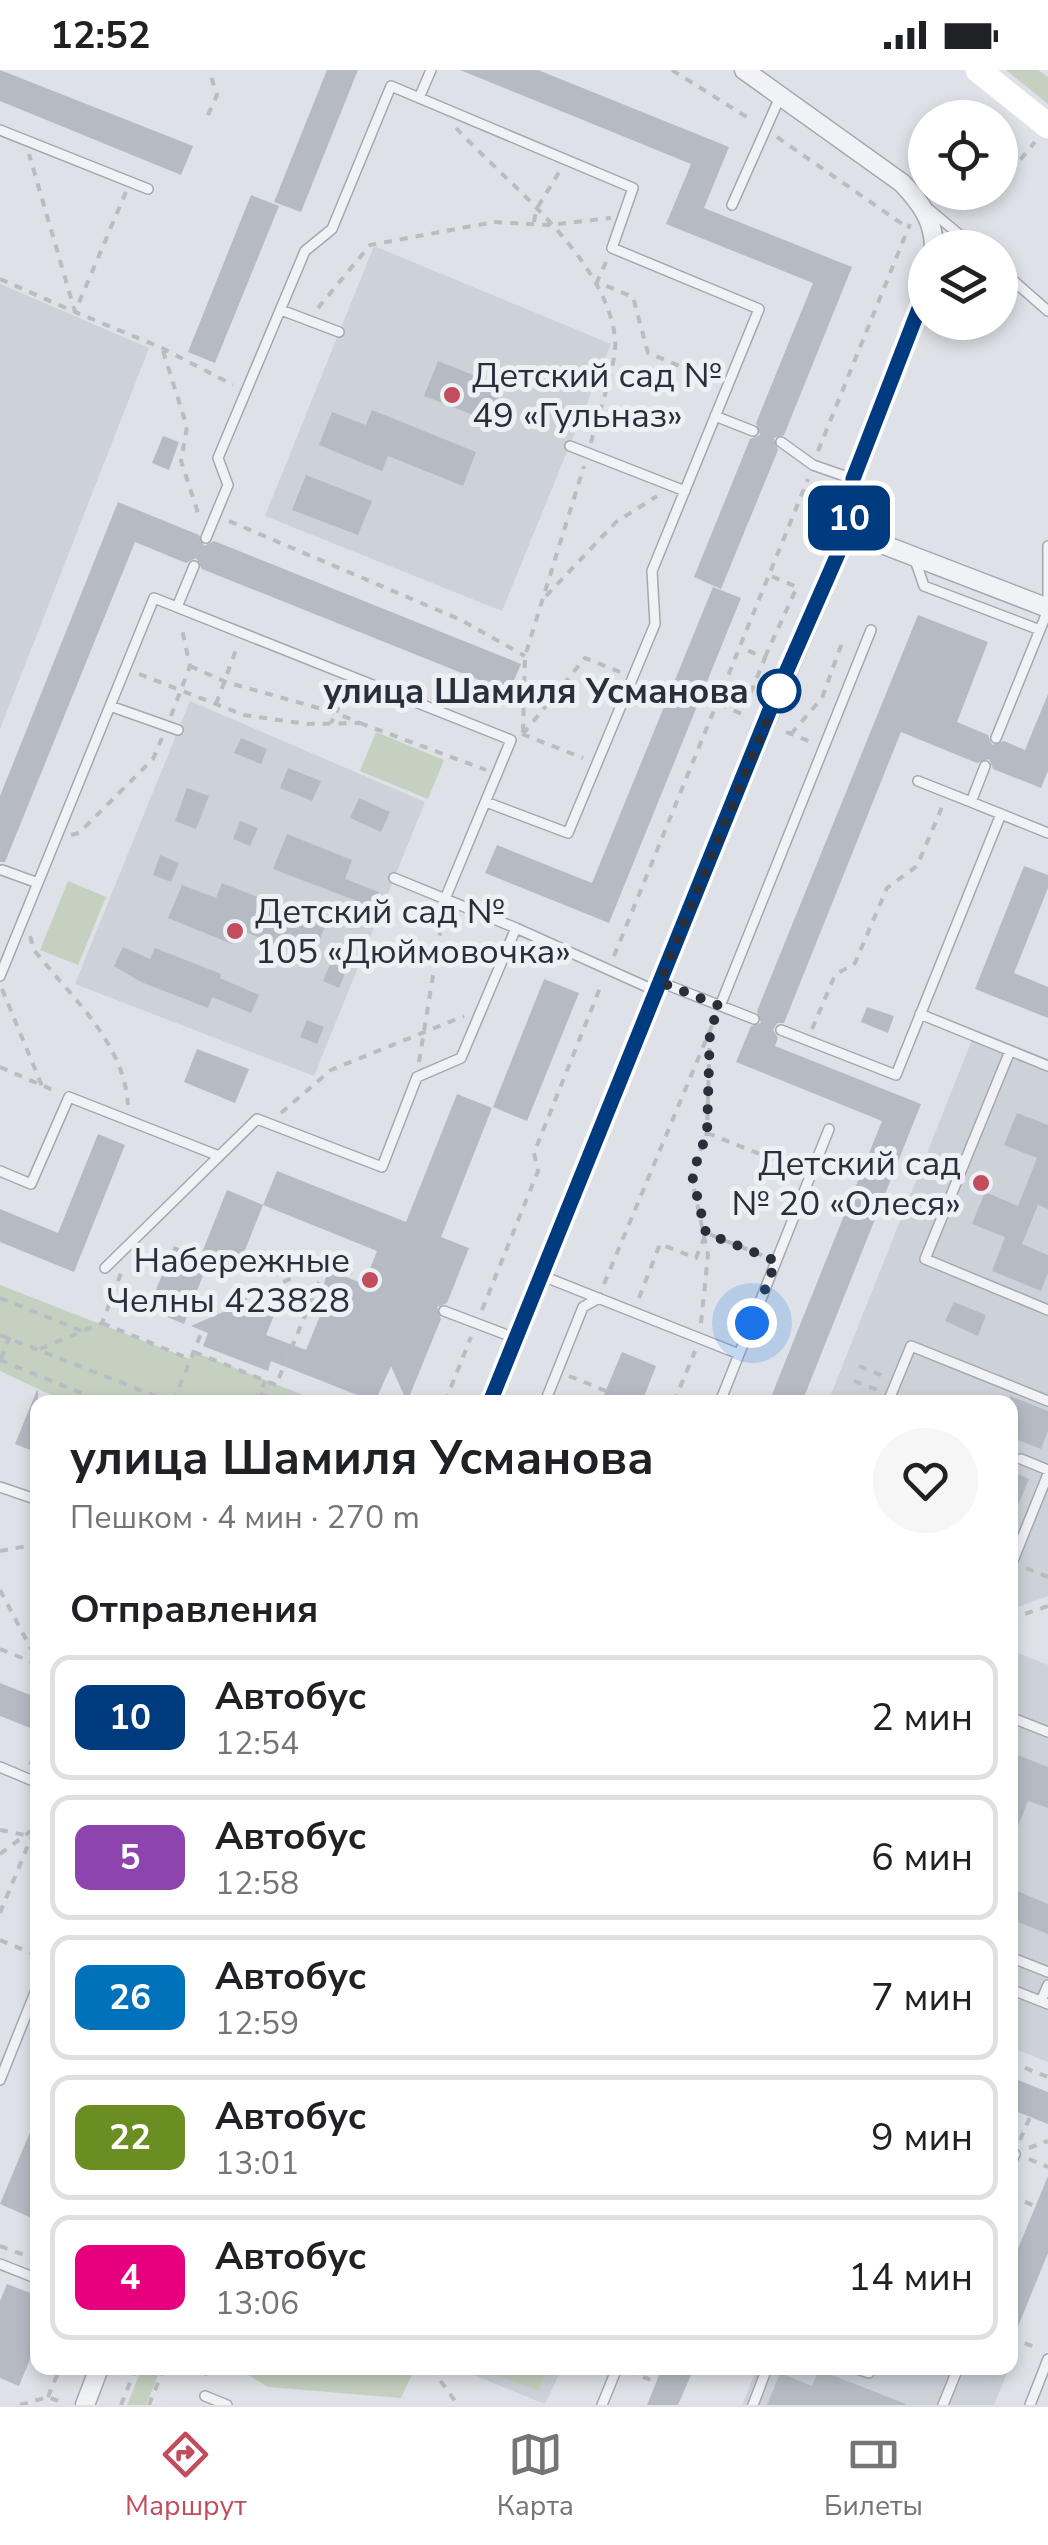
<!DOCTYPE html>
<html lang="ru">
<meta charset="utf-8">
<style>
:root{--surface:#fff;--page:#f6f6f6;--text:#202124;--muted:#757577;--line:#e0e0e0;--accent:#c24d5d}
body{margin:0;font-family:"Nunito Sans",sans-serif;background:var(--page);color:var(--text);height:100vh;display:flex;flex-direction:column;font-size:38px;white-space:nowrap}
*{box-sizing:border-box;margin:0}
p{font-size:32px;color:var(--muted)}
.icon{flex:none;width:55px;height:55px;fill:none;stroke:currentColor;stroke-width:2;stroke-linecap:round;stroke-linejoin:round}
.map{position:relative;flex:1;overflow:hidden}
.drawer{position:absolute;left:30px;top:1325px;width:988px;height:980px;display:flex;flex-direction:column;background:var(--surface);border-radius:20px;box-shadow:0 5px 15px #0003}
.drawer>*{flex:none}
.badge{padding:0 20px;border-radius:15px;font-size:35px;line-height:65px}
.fabs{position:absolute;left:908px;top:30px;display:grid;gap:20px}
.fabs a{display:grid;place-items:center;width:110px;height:110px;border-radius:50%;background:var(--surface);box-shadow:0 5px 15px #0003;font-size:50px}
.you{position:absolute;width:50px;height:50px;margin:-25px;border:8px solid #fff;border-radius:50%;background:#1a73e8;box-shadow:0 0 0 15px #1a73e833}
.map>.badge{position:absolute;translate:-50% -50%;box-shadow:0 0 0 5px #fff}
h2{padding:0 40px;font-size:38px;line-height:90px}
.round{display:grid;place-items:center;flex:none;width:105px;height:105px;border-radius:52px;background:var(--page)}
.overview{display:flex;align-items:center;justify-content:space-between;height:170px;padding:0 40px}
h1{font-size:48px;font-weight:700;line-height:75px}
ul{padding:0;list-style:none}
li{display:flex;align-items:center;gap:30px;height:125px;margin:0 20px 15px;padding:0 20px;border:5px solid var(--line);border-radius:20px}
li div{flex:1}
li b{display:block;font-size:38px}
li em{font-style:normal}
li .badge{min-width:110px;font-weight:700;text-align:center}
.status{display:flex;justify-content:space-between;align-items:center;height:70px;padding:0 50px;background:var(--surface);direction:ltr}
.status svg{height:28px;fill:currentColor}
.menu{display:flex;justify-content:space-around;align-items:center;height:140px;border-top:2px solid var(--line);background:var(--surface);font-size:28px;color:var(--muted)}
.menu a{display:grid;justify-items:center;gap:5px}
.menu .current{color:var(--accent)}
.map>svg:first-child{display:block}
.built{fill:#cdd1d8}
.green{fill:#c4d0c0}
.building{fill:#b6bbc3}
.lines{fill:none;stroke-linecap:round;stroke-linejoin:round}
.lane-casing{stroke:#a4a8b0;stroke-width:12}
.street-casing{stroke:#a4a8b0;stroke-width:21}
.path{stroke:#b9bcc1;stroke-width:4;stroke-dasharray:8 8;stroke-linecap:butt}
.lane{stroke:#f1f2f5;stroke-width:9}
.street{stroke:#f1f2f5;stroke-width:18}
.secondary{stroke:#fff;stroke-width:25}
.line-casing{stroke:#fff;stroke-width:22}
.line{stroke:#003b80;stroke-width:15}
.walk{stroke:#29303c;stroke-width:10;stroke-dasharray:0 18}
.poi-dot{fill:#c24d5d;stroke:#edf0f4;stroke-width:4}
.stop-dot{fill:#fff;stroke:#003b80;stroke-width:5}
.labels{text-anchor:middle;stroke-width:10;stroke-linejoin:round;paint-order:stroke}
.poi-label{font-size:35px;fill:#29303c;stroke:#edf0f4;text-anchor:start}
.stop-label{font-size:35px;font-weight:bold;fill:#29303c;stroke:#edf0f4;text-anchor:end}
</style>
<div class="status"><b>12:52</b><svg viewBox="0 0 49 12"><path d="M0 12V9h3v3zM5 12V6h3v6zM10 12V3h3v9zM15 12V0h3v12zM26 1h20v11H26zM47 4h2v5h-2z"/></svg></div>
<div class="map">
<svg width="1048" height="2335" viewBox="0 0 1048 2335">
<rect width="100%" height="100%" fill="#dee1e7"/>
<path class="built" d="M374 176 611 274 502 541 265 446Z
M0 214 149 278 0 659Z
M190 631 425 732 314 1006 75 914Z
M976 960 1048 989V1526L1010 1540V1332H828Z
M1010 1580 1048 1595V1992L1010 1977Z
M456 2298H562L545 2334Z
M757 2298H1009L994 2335H742Z"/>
<path class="green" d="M1006 0H1038L1048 7V34Z
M376 662 444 690 428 729 360 701Z
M68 811 106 827 78 895 40 880Z
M0 1215 190 1289 194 1282 321 1332H66L0 1301Z
M142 2298H161L146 2335H127Z
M237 2298H415L401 2328 268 2317Z
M479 2298H548L538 2321Z"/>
<path class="building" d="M0 0 193 76 181 105 0 31Z
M327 0H358L301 142 274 132Z
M460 0H538L729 77 704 138 852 197 784 365 774 368 778 380 721 519 694 507 750 369 760 365 756 353 813 213 666 154 691 94Z
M251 125 279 136 215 293 188 282Z
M438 291 503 317 489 351 424 326Z
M372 340 476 382 463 416 388 386 382 401 319 375 332 342 366 355Z
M163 366 179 372 169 400 152 393Z
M306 405 372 431 358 465 292 440Z
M118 432 199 465 204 476 214 471 521 594 509 622 202 499 196 488 186 493 135 472 5 792H0V726Z
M713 517 741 528 609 853 485 803 497 775 592 813Z
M918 545 988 572 957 652 988 665 992 675 1004 671 1025 680 1048 624V701L1041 718 993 699 989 689 977 693 901 662 784 953H777L773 960 778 968 775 976 921 1034 802 1332H769L882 1051 736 992 751 956 761 953 757 941Z
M241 668 267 679 261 694 234 683Z
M288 698 321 711 312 731 280 718Z
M187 718 209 726 196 759 175 751Z
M359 728 390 742 381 762 350 748Z
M240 751 258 758 250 776 233 769Z
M287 764 352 790 345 809 379 822 371 843 355 836 357 831 273 799Z
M160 785 179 793 171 812 153 805Z
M1024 796 1048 805V818L1014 903 1048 917V948L975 919Z
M222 813 326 854 312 889 238 859 232 874 168 848 182 815 216 828Z
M123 877 150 889 155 878 221 904 220 908 259 925 251 943 212 927 208 938 141 912 114 896Z
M331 892 347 898 339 918 323 911Z
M544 909 579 923 527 1051 493 1037Z
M867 937 894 946 888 963 861 952Z
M307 950 324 957 317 974 300 967Z
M197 979 249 999 235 1033 184 1012Z
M457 1024 492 1038 441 1167 469 1178 447 1233 437 1237 441 1249 407 1332 391 1296 375 1332 271 1291 268 1301 203 1276 208 1263 191 1256 246 1232 275 1243 266 1265 306 1280 320 1246 312 1243 329 1200 364 1214 377 1181 263 1135 277 1101 406 1152Z
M1017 1043 1048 1055V1139L1038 1135 1022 1174 1048 1185V1203L1041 1221 992 1201 1005 1167 972 1154 985 1122 1018 1136 1037 1088 1004 1075Z
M98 1064 125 1075 74 1202 0 1172V1139L58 1163Z
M227 1120 263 1135 237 1200 201 1185Z
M174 1176 209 1190 184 1254 148 1239Z
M954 1232 986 1245 978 1266 945 1251Z
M622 1282 656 1296 642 1332H601Z
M37 1320H38V1383L15 1374Z
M1010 1326 1048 1341V1361L1041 1379 1010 1367Z
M1010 1401 1029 1409 1010 1454Z
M0 1613 38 1628V1661L0 1646Z
M1010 1682 1048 1697V1738L1028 1731 1011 1774Z
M1010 1818 1048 1834V1864L1010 1849Z
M1010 2007 1048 2022V2054L1010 2039Z
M38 2043V2133L32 2148 0 2134Z
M1048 2106V2183L1010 2276V2198Z
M7 2214 38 2226V2270L19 2316 0 2308V2231Z
M662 2298H694L678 2335H647Z
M819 2300 906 2334V2335H767L780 2303 812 2316Z"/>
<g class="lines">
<defs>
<path id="lane" d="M419 28 431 0
M0 60 148 119
M732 135 780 27
M930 140 973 176
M953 178 973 176
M1000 199 1048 241
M281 240 339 262
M715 346 753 361
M781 372 813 395 853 409
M570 376 685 421
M206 468 228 415 218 388 305 181 332 159 391 16 633 118 612 178 759 239 652 501 655 554 568 763 486 732
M1048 476V526
M914 487 924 516 1040 560
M177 537 194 496
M110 636 178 660
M996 668 1048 540
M985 696 971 732 1048 763
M918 711 971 732
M2 800 38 813
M394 808 516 858
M0 906 154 528 511 670 445 829
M660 912 754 949
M720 936 871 560
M920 944 1048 996
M781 960 896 1005 1001 744
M1010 981 925 1189 1048 1240
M0 1101 31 1114 69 1027 219 1086
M105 1198 257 1049 382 1097 417 1007 461 988 516 858 656 921
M540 1205 739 1284
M444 1241 515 1268
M545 1332 583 1237 599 1228
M720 1332 829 1059
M888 1332 911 1276 1048 1331
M1021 1389 1048 1400
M0 1417 38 1430
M1010 1498 1048 1404
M1010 1647 1048 1662
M0 1697 38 1713
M1010 1887 1048 1902
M1010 1919 1048 1934
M1041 1931 1048 1915
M0 2010 38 1915
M1010 2082 1015 2084 1010 2096
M0 2194 38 2209
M854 2298 869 2303
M205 2326 227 2335
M602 2335 617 2298
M753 2335 767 2298
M943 2335 958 2298
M1030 2335 1048 2289"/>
<path id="street" d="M744 0 902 113C920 132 934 150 934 178
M848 461 1048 538
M490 1332 765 653 848 461 853 409 925 223
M85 2335 99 2298"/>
</defs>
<use href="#lane" class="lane-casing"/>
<use href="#street" class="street-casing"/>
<path class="path" d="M672 0 753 51
M208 45 217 25 209 0
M456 58C508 114 606 188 615 268 618 293 597 346 591 373
M777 67 908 158
M1000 114 1035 72
M126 122 75 242 162 278 233 315
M534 152 536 140 561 99
M606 192 597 212 633 227 648 283 714 310
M0 209 75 242 29 84
M318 238 370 175 494 152 549 155 611 148
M163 281 187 357 181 391 200 449
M818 381 910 154
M229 451 461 550 525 586
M546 526 616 452 657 426
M765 587 797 517 771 506
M190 596 226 612 336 643 331 653
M139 604 244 645 307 654 360 653 336 643 346 619
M216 634 237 577
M719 634 742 644 765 588 742 578
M171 646 190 596 181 555
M360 653 486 700
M523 662 525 586 584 396
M786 662 814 673
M522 664 583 688
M523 664 585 588 620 602
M791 664 822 628 843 570
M71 765 79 763 153 689 162 668
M30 866 34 880C71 927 124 972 128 1035
M614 886 808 409
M2 919 42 1016
M812 959 835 905 855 893 887 818 917 796 942 737
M419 992 443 844
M0 997 55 1021
M281 1043 331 1000 464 946
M707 1063 800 1100
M604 1214 716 946
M259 1224 306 1243
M0 1228 82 1261
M639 1228 660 1174 696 1188 706 1163 764 1186
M482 1240 538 1101 534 1083 602 913
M102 1253 190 1289
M701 1253 708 1185 691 1105 707 1063 710 960
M0 1265 171 1332
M40 1279 102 1253 121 1203
M194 1282 276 1315 327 1193 358 1205
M1 1289 10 1266
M0 1290 103 1332
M859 1296 883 1306
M569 1306 606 1321
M854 1311 878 1320
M260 1324 282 1332
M173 1332 209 1244 327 1193
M256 1332 265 1311
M445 1332 471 1267
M642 1332H644
M674 1332 695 1281
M0 1481 38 1474
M1026 1498 1048 1507
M0 1520 38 1592
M1010 1549 1048 1536
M0 1579 37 1594
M30 1695 38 1676
M0 1760 25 1765
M0 1784 32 1760
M0 1843 38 1751
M0 1870 38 1886
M1010 1992 1048 2007
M1020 2070 1030 2047
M1029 2078 1048 2071
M1029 2089 1048 2097
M1010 2126 1035 2136
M1010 2173 1019 2177
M0 2176 38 2190
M1010 2267 1039 2279
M204 2298 209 2312
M431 2298 458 2335
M628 2301 656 2312
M48 2327 60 2298
M20 2335 48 2327 64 2333
M121 2335 136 2298
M149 2335 164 2298"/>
<use href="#lane" class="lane"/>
<use href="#street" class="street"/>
<path class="secondary" d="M978 0 1048 56"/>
</g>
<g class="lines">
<defs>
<path id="line" d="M490 1332 773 632 848 461 853 409 925 223"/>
</defs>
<use href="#line" class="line-casing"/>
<use href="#line" class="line"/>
<path class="walk" d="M752 1253 776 1191 706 1163 692 1105 707 1063 710 960 720 936 660 912 779 621"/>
</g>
<g class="poi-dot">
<circle cx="452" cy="325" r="10"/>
<circle cx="235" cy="861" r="10"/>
<circle cx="981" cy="1113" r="10"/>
<circle cx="370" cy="1210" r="10"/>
</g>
<circle class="stop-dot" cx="779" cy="621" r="20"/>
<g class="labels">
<g class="poi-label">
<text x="472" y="317">Детский сад №<tspan x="472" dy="40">49 «Гульназ»</tspan></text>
<text x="255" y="853">Детский сад №<tspan x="255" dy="40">105 «Дюймовочка»</tspan></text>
<text x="961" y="1105" text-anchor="end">Детский сад<tspan x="961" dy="40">№ 20 «Олеся»</tspan></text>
<text x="350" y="1202" text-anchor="end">Набережные<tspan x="350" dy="40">Челны 423828</tspan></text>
</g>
<g class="stop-label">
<text x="749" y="633">улица Шамиля Усманова</text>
</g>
</g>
</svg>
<div class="fabs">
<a><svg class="icon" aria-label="locate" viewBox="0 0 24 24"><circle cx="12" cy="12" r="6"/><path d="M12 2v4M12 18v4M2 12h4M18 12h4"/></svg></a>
<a><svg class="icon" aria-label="layers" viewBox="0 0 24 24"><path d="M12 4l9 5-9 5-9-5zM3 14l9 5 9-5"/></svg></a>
</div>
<div class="you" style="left:752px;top:1253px"></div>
<b class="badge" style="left:849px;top:448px;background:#003b80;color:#fff">10</b>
<section class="drawer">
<div class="overview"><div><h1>улица Шамиля Усманова</h1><p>Пешком · 4 мин · 270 m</p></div><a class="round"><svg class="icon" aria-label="heart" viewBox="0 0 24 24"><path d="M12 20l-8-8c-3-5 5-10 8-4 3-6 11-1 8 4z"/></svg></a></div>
<h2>Отправления</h2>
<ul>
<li><span class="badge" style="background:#003b80;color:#fff">10</span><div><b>Автобус</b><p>12:54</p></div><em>2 мин</em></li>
<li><span class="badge" style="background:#8e44ad;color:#fff">5</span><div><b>Автобус</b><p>12:58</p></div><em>6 мин</em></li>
<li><span class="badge" style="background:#0072bc;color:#fff">26</span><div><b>Автобус</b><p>12:59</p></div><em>7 мин</em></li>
<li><span class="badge" style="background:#6b8e23;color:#fff">22</span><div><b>Автобус</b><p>13:01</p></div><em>9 мин</em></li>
<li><span class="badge" style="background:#e6007e;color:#fff">4</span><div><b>Автобус</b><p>13:06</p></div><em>14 мин</em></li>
</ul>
</section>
</div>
<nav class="menu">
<a class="current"><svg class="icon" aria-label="directions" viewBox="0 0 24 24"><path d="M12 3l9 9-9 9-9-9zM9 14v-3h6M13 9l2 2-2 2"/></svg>Маршрут</a>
<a><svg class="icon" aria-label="map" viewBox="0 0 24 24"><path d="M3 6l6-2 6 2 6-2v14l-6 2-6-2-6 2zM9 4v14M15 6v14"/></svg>Карта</a>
<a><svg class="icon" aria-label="tickets" viewBox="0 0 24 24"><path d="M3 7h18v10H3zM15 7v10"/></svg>Билеты</a>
</nav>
